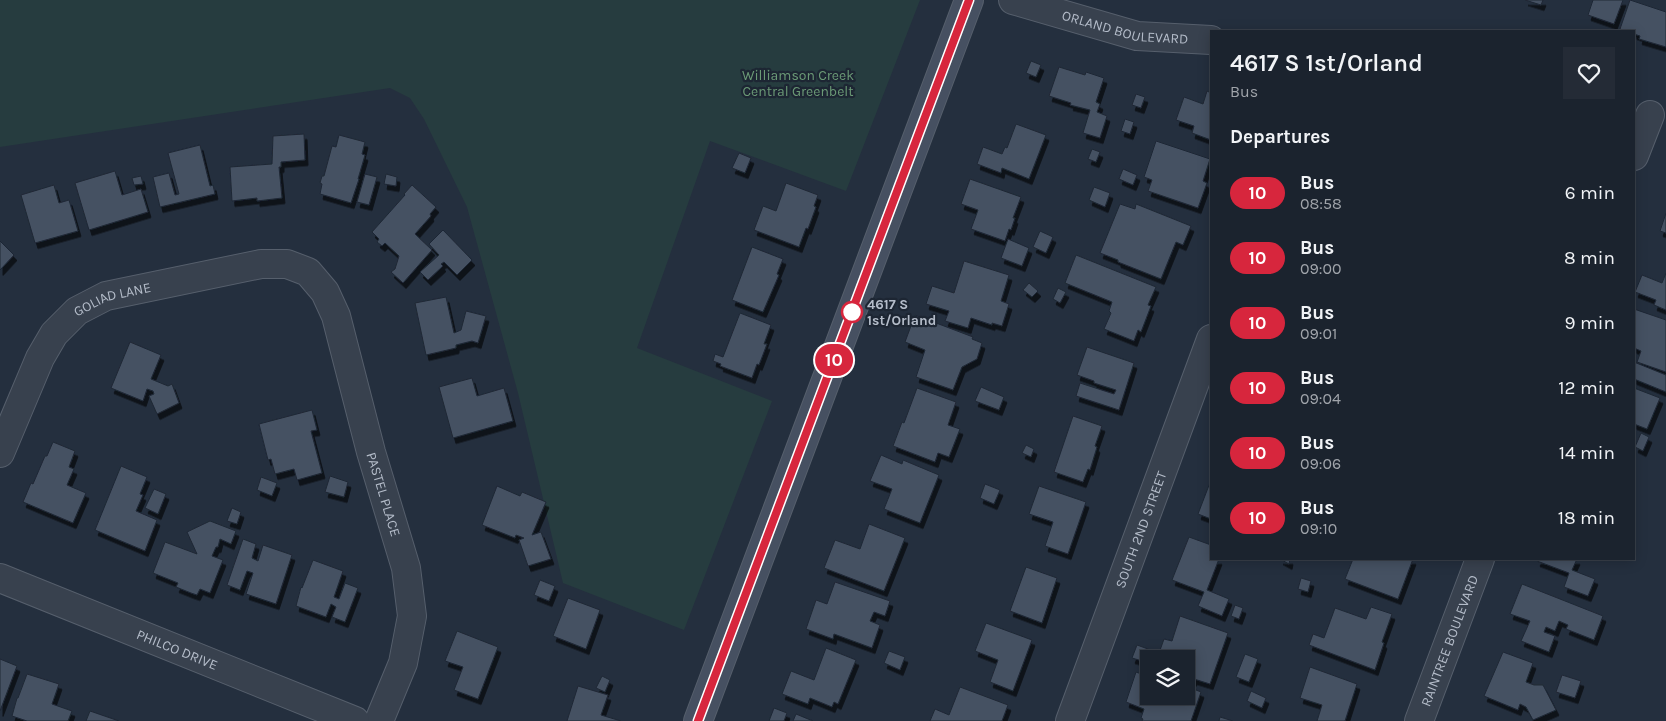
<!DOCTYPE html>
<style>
:root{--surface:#1b232e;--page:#242b36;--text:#f1f3f6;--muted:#a0a4aa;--line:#39404a}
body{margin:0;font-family:Karla,sans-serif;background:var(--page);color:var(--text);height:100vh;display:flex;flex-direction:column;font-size:19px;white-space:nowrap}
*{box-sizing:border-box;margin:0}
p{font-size:16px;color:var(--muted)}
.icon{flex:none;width:28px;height:28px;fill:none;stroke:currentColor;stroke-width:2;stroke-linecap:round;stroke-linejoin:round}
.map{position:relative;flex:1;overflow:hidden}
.details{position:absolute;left:1210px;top:30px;width:425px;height:530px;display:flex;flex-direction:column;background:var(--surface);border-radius:0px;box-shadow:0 2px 12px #0003,0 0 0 1px var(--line)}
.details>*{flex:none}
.badge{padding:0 10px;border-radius:16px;font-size:18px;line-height:32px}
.controls{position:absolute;left:1140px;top:650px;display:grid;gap:10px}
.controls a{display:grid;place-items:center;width:55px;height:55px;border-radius:0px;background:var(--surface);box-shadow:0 2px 12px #0003,0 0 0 1px var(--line);font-size:25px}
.map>.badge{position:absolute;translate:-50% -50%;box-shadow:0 0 0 2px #fff}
h2{padding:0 20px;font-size:19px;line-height:45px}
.round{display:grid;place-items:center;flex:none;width:52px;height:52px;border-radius:0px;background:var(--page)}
.headline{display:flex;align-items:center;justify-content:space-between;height:85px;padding:0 20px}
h1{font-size:24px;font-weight:600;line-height:38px}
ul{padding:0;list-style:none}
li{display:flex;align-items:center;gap:15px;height:65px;padding:0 20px}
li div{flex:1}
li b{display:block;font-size:19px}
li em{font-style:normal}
li .badge{min-width:55px;font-weight:700;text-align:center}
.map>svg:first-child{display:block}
.green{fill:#263c3f}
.building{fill:#455162;stroke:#1f2835;filter:url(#shadow)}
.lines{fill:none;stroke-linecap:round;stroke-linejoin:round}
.street-casing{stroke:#565f6c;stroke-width:30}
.secondary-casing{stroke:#565f6c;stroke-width:30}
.street{stroke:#38414e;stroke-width:28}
.secondary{stroke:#465061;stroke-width:28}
.line-casing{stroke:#fff;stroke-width:11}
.line{stroke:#d7263d;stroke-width:8}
.stop-dot{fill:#fff;stroke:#d7263d;stroke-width:2.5}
.labels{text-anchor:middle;stroke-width:4.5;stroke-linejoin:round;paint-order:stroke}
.street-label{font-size:14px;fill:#b4bcc9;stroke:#1d2633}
.park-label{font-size:14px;fill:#6b9a76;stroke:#1d2633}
.stop-label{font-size:14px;font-weight:bold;fill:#b4bcc9;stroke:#1d2633;text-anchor:start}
</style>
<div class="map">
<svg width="1666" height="721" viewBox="0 0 1666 721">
<defs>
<filter id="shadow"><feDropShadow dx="3" dy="5.5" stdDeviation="0" flood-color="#0009"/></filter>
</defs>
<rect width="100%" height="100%" fill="#242f3e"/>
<path class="green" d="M0 0H920L846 191 710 141 637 348 772 401 684 630 563 583 518 393 467 207 424 119 410 98 390 88 0 147Z"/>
<path class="building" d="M1525 0H1543L1541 5Z
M1593 0H1623L1614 24 1588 15Z
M1630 0 1666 12V47L1639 39 1640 36 1634 34V31H1626L1620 29Z
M1031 61 1041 65 1036 77 1026 73Z
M1059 67 1085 75 1086 72 1104 78 1096 102 1100 104 1097 112 1107 116 1100 138 1083 133 1090 110 1070 105 1071 103 1049 96Z
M1207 91 1211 93V140L1192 133 1194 126 1176 120 1184 97 1203 104Z
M1136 94 1145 97 1141 108 1132 105Z
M1125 119 1134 122 1130 134 1121 131Z
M1016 124 1046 135 1029 179 1002 168 1001 173 977 164 983 147 1002 154 1005 147 1007 148Z
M304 134 305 160 281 162V167H279L282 198 257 201V198L232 201 230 167 272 164 273 136Z
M339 135 365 142 362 154 365 155 358 179H359L351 203 320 194 322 184 320 183 322 176H324L332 146 336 147Z
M1156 141 1210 159 1203 181 1207 183 1198 208 1148 191 1152 180 1144 177Z
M200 145 210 186 213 185 215 194 160 207 153 177 169 173 175 195 179 194 168 153Z
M1092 149 1100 152 1096 162 1088 159Z
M739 153 751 158 745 173 732 168Z
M1123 169 1137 175 1133 185 1119 179Z
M115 171 122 195 141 189 148 212 89 230 75 183Z
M365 174 377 177 369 205 357 202Z
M386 174 397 177 396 186 384 184Z
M141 176 143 184 134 185 132 178Z
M970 179 1021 197 1013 218H1015L1011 230 1009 229 1005 241 971 229 978 210 961 204Z
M786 183 818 195 814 206 816 207 808 229 806 228 799 247 754 230 763 206 776 211Z
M54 185 59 203 69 200 78 231 35 243 21 195Z
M412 185 436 207 430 214 431 216 415 234 432 250 403 283 391 272 395 269 399 256 385 243 382 246 377 242 379 239 372 232 405 195 404 194Z
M1094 187 1110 193 1105 207 1089 200Z
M1120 204 1135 209 1136 204 1191 226 1183 245 1176 242 1161 279 1118 262V260L1100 253Z
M1666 213V233L1660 231Z
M443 230 472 260 457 275 444 262 441 264 443 266 428 280 420 272 439 255 429 244Z
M1040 231 1053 237 1046 253 1033 247Z
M1008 239 1029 248 1022 266 1001 258Z
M0 241 14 255 0 270Z
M752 247 783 259 777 274 779 275 763 312 732 300Z
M1076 255 1156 287 1148 305 1151 306 1141 332 1138 330 1134 341 1104 329 1111 313 1109 311 1112 302 1065 283Z
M964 261 1009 275 1001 301 1009 304 1002 326 992 323V325L971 318 968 328 945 321 949 311 926 304 932 286 954 293Z
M1666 273V310L1654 305 1656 300 1635 292 1642 275 1662 283Z
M1029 283 1038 291 1032 297 1023 290Z
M1058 288 1066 292 1060 303 1053 299Z
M446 297 454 333 461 330 466 311 486 316 478 343 472 341 456 345V348L426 355 415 303Z
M1634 309 1666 320V372L1637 362 1641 351 1634 348Z
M740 313 771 325 764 344H767L759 365 757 364 752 378 720 366 721 364 713 361 715 354 723 357Z
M915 315 973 337 972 339 982 343 977 359 962 367 953 390 916 377 925 350 905 342Z
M130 342 161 355 151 379 168 386 172 384 179 403 157 414 149 396 154 394 153 391 147 389 143 401 111 388Z
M1087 347 1134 363 1119 410 1076 396 1080 383 1114 394 1116 390 1094 383V381L1077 375Z
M1634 362 1666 375V392L1634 379Z
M472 378 477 396 504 388 513 421 453 438 439 387Z
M981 387 1004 397 999 410 975 401Z
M917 388 956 402 948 425 960 429 949 457 938 453 935 462 893 446 902 422 904 423Z
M1634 388 1660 398 1647 429 1634 424Z
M312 410 317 430 311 431 322 473 297 480 294 469 275 474 271 459 268 460 259 424Z
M1073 416 1102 426 1095 446 1097 447 1090 470 1088 469 1083 482 1054 472Z
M1641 433 1649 437 1643 451 1635 447Z
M53 442 75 451 69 467 74 469 67 485 86 493 73 523 23 502 31 483 33 484 45 456H47Z
M1026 445 1034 449 1031 457 1022 453Z
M881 455 902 464 903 460 939 475 920 523 884 509 892 489 870 481Z
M121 466 147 477 140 494 143 495 136 511 157 520 145 551 95 530Z
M330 476 348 482 344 497 325 492Z
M261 477 277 483 272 496 257 490Z
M1211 480V519L1198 514Z
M985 484 1000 490 994 504 980 498Z
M497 486 520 496 522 492 546 502 532 535 541 532 551 559 528 566 519 540 524 538 516 535 515 538 482 525Z
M1039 486 1086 502 1068 554 1045 546 1053 522 1029 514Z
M154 489 166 494 158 514 145 508Z
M232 508 241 512 237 524 227 521Z
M210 521 236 531 231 544 220 539 218 547H216L212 556 223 560 210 593 200 589 197 595 191 593 176 587 178 583 153 573 165 542 197 554 187 532Z
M869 524 905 538 884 591 824 568 835 540 860 549Z
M1189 537 1211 545V559H1219L1207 590 1229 599 1222 616 1198 606 1204 592 1172 580Z
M243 539 256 544 252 558 258 561 263 545 292 555 276 604 246 594 253 573 247 571 240 590 227 585Z
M1280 559H1290L1289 564Z
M1353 559H1413L1398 599 1345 579Z
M1538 559H1577L1572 570 1595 579 1588 596 1564 587 1569 573 1537 561Z
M313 560 343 571 334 597 339 599 345 583 358 588 345 622 332 617 336 607 331 604 326 617 296 606 301 587 302 588Z
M1026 567 1057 578 1042 623 1010 611Z
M1301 578 1311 581 1308 592 1298 589Z
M540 580 555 586 549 601 534 595Z
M835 582 890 601 885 616 874 612 870 621 880 625 872 648 834 634 833 639 806 629 816 600 827 604Z
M1522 584 1603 616 1594 640 1566 629 1568 625 1559 621 1555 631 1546 627 1544 632 1555 636 1549 652 1521 641 1530 621 1510 614Z
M568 598 600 610 586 649 553 636Z
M1235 605 1243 608 1239 619 1231 616Z
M1371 607 1392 614 1382 642 1384 643 1375 670 1309 645 1313 634 1324 638 1335 608 1366 619Z
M1180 616 1228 633 1210 684 1194 679 1193 681 1186 679V659H1149V663L1132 658 1137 645 1159 653 1164 639 1172 641Z
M986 623 1032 640 1013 691 990 682 998 660 975 651Z
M457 631 498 647 478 699 454 690 463 667 445 661Z
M826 648 856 660 838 704 834 702 832 707 810 698 808 704 782 694 791 671 814 680Z
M889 651 905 657 900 670 884 663Z
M1503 652 1533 663 1526 682 1534 685H1543L1556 710 1533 720 1526 707 1520 704 1518 710 1484 696Z
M1245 654 1258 659 1249 682 1236 677Z
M0 659 17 666 0 711Z
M1310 667 1357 684 1345 721H1317L1322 705 1300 698Z
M1136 672 1149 677V696H1186V686L1201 692 1191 721H1142L1143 719 1141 718 1144 709 1126 702Z
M27 674 59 684 52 704 72 711 68 721H27L12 716 17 698H18Z
M1562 675 1581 681 1575 698 1556 692Z
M602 676 610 680 605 692 596 688Z
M578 686 608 695 601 715 621 721H567Z
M960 687 1008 705 1002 721H930L935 709 949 715Z
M1251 691 1266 698 1262 708 1247 701Z
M774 708 787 713 784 721H769Z
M90 711 119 721H86Z
M796 714 813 721H793Z
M1220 717 1233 721H1219Z"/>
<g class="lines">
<defs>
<g id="street">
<path id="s1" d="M1013 0 1137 36 1211 40"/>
<path d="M1634 156 1650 115"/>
<path id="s2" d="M0 453 40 358 54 334 77 311 106 296 261 264H287L308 272 325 292 336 316 371 452 406 568 412 616 403 663 379 721"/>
<path id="s3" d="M0 578 355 721"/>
<path id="s4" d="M1070 721 1211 339"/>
<path id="s5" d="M1419 721 1480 559"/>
</g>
<path id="secondary" d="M698 721 969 0"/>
</defs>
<use href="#street" class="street-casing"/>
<use href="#secondary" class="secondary-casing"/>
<use href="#street" class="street"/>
<use href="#secondary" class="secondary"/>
</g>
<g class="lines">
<defs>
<path id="line" d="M698 721 969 0"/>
</defs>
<use href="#line" class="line-casing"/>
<use href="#line" class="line"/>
</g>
<circle class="stop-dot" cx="852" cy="312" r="10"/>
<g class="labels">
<g class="street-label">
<text dy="5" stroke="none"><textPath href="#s1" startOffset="116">ORLAND BOULEVARD</textPath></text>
<text dy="5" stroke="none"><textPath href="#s2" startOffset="201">GOLIAD LANE</textPath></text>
<text dy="5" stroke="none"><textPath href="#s2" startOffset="640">PASTEL PLACE</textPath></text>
<text dy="5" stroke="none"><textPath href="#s4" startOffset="204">SOUTH 2ND STREET</textPath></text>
<text dy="5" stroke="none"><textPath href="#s5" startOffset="86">RAINTREE BOULEVARD</textPath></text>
<text dy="5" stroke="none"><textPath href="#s3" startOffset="191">PHILCO DRIVE</textPath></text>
</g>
<g class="park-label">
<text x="798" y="80">Williamson Creek<tspan x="798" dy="16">Central Greenbelt</tspan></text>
</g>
<g class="stop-label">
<text x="867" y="309">4617 S<tspan x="867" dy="16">1st/Orland</tspan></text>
</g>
</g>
</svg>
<div class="controls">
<a><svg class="icon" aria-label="layers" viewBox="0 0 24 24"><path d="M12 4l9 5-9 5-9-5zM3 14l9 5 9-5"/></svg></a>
</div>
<b class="badge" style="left:834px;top:360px;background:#d7263d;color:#fff">10</b>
<section class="details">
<div class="headline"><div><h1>4617 S 1st/Orland</h1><p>Bus</p></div><a class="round"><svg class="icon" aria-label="heart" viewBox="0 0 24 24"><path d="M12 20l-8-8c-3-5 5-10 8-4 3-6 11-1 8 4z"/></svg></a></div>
<h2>Departures</h2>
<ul>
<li><span class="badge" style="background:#d7263d;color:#fff">10</span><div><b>Bus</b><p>08:58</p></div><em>6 min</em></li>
<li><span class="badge" style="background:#d7263d;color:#fff">10</span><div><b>Bus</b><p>09:00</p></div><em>8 min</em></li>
<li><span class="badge" style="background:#d7263d;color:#fff">10</span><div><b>Bus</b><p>09:01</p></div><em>9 min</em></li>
<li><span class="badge" style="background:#d7263d;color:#fff">10</span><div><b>Bus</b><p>09:04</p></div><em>12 min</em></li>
<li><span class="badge" style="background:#d7263d;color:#fff">10</span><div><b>Bus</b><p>09:06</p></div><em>14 min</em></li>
<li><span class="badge" style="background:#d7263d;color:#fff">10</span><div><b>Bus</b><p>09:10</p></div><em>18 min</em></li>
</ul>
</section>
</div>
